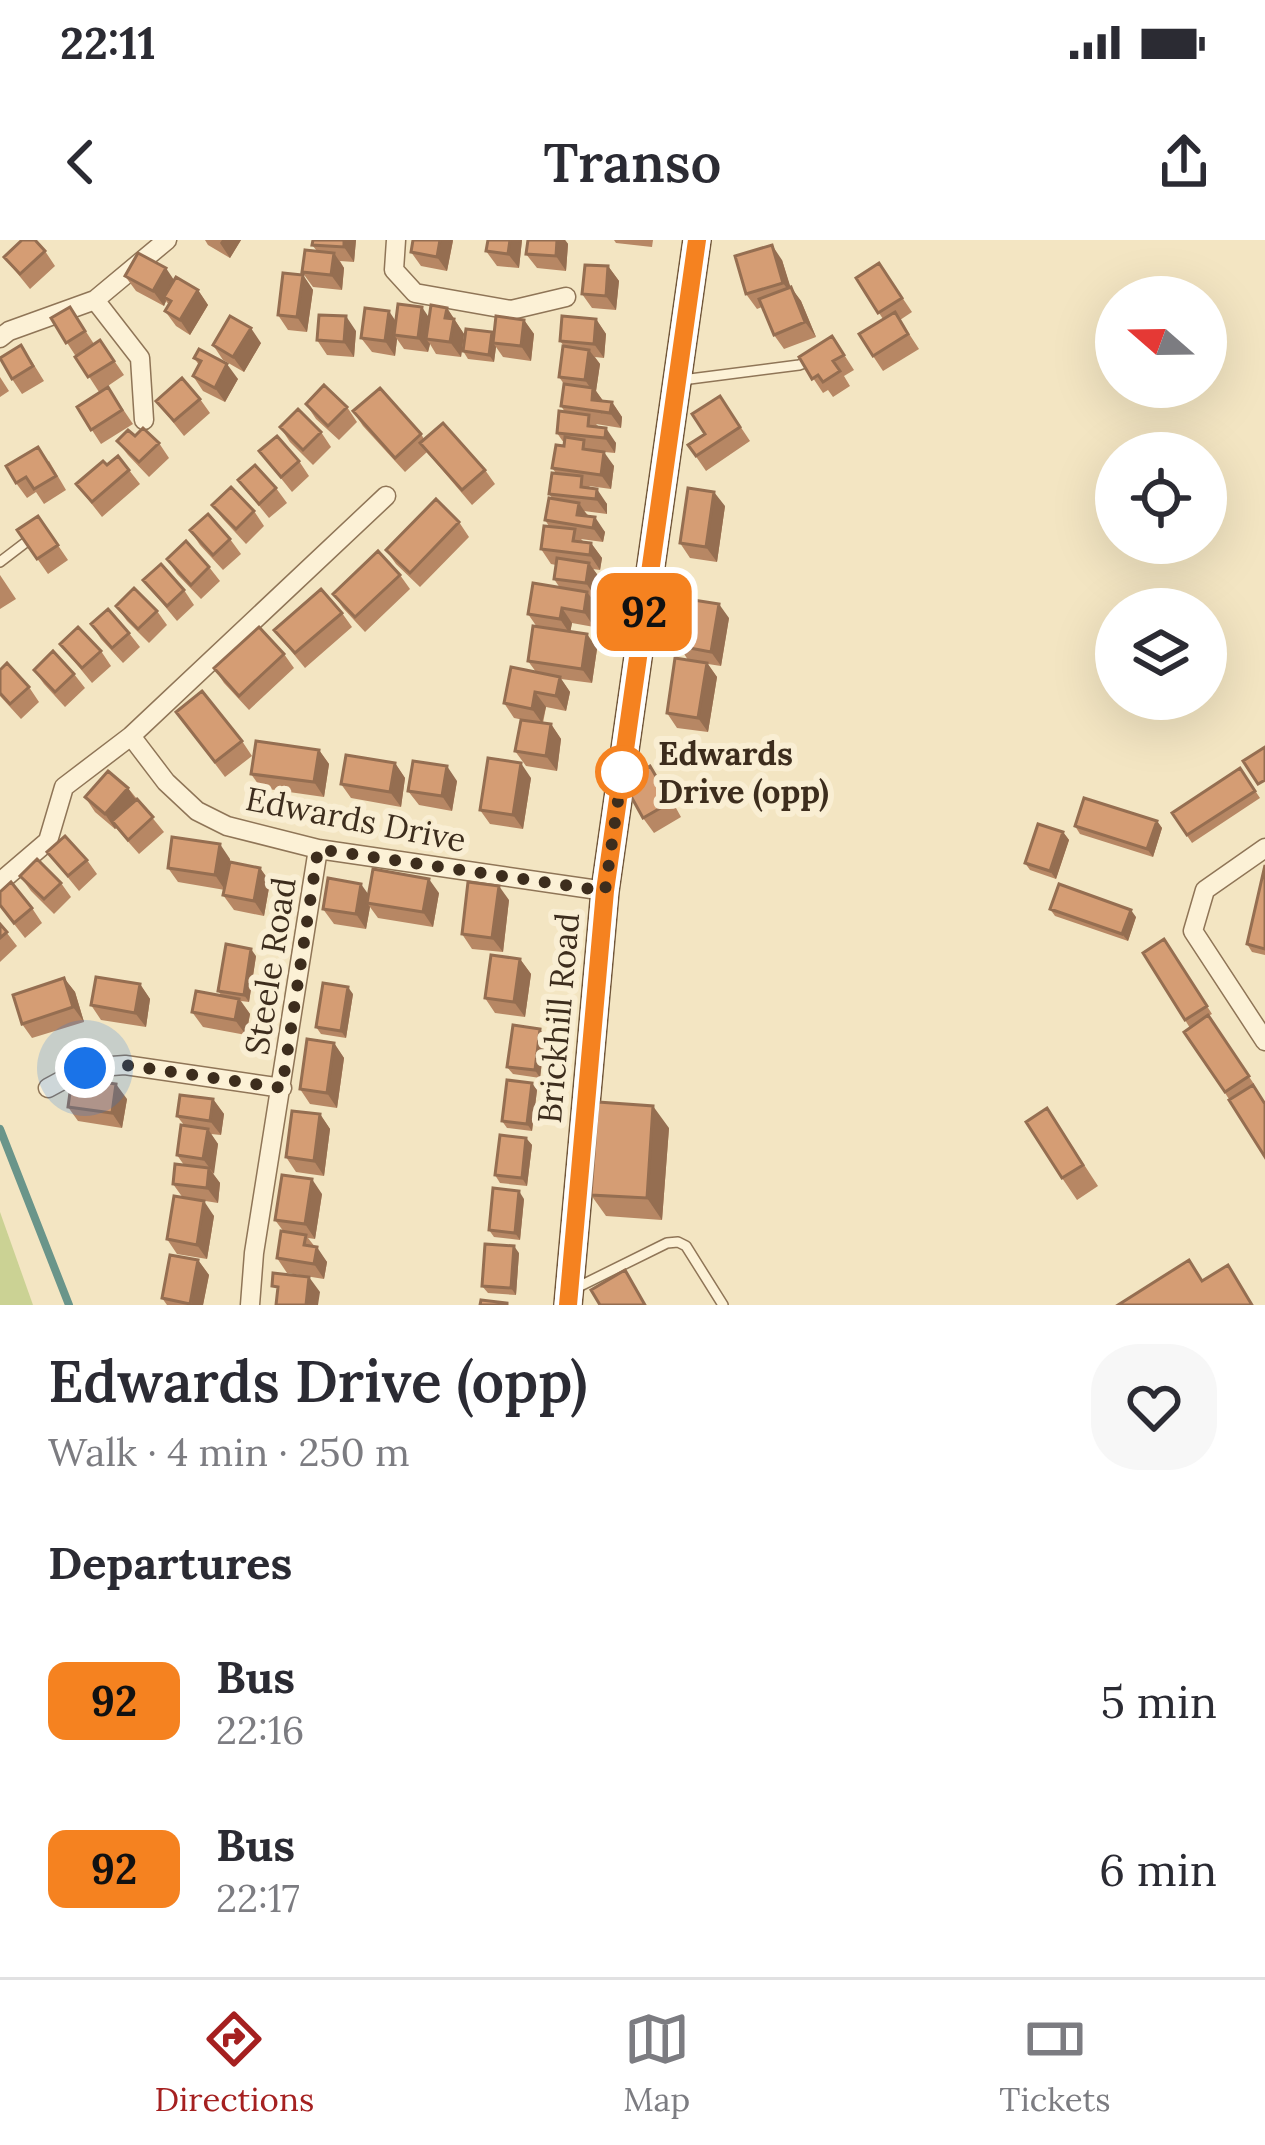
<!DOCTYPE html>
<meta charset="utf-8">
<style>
:root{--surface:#fff;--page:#f7f7f7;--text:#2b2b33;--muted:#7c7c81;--line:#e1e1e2;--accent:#a52020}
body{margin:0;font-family:Lora,serif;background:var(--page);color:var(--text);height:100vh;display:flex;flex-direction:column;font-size:45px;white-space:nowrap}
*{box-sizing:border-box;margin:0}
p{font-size:39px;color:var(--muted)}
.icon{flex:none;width:66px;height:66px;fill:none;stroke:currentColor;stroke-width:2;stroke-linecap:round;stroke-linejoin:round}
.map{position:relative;height:1065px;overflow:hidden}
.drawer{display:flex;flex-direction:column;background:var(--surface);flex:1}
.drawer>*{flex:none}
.badge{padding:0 24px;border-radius:18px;font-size:42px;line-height:78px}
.needle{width:78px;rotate:290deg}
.buttons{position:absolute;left:1095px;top:36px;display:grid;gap:24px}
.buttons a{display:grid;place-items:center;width:132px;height:132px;border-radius:50%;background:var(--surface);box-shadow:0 12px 48px #0002;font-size:60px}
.you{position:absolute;width:60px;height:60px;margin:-30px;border:9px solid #fff;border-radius:50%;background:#1a73e8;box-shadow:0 0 0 18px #1a73e833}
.map>.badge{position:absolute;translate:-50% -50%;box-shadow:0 0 0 6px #fff}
h2{padding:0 48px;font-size:45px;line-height:108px}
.round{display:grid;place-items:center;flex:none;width:126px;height:126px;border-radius:48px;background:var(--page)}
.head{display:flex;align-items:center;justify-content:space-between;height:204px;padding:0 48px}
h1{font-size:57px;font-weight:600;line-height:90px}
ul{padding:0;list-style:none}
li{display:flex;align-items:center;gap:36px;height:168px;padding:0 48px}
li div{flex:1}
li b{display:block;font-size:45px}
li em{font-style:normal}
li .badge{min-width:132px;font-weight:700;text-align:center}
.status{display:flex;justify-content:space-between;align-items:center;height:84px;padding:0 60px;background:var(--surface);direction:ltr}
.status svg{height:33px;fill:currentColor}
header{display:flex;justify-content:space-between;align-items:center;height:156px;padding:0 48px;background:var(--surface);font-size:54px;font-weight:600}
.dock{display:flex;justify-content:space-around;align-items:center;height:168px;border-top:3px solid var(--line);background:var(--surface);font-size:33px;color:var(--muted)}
.dock a{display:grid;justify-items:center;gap:6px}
.dock .on{color:var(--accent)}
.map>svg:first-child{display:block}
.green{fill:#cbd294}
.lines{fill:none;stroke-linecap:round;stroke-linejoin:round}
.stream{stroke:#6a958a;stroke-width:8}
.lane-casing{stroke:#8f7557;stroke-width:12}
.street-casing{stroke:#8f7557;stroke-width:21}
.secondary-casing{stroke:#71563a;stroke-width:30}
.lane{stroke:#fcf1d6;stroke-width:9}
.street{stroke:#fcf1d6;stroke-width:18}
.secondary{stroke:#fcf1d6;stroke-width:27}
.wall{fill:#b78764}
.shaded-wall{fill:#956e51}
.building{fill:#d59d74;stroke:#956e51;stroke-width:3}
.line-casing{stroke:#fff;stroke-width:27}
.line{stroke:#f58220;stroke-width:18}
.walk{stroke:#3d2d1d;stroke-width:12;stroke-dasharray:0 21.6}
.stop-dot{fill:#fff;stroke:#f58220;stroke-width:6}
.labels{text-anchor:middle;stroke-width:12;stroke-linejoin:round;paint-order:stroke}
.stop-label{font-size:33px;font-weight:bold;fill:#3d2d1d;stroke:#f9eed3;text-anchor:start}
.street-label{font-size:33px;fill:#3d2d1d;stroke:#f9eed3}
</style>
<div class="status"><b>22:11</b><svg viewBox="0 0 49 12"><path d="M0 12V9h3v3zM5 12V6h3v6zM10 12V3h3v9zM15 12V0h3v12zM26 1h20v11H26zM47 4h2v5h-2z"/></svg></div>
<header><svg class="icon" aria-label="back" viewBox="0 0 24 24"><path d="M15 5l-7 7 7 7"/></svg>Transo<svg class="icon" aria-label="share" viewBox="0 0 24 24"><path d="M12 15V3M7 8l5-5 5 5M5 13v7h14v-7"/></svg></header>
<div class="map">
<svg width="1265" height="1065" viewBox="0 0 1265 1065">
<rect width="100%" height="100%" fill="#f3e5c2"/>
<path class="green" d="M0 972 33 1065H0Z"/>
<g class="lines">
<path class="stream" d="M0 889 69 1065"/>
<defs>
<path id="lane" d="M682 140 799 125 813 120
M0 322 34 296
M574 1049 667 1003 678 1002 686 1006 723 1065"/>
<path id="street" d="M396 0 394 30 415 53 511 70 566 57
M95 60 140 118 144 180
M0 98 9 91 95 60 167 0
M131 496 166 542 197 571 227 586 318 609 605 651
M1265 608 1205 650 1193 691 1265 801
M0 642 48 601 64 547 131 496 386 256
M48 848 85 828 125 825 282 848
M250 1065 254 1013 318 609"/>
<path id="secondary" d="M568 1065 605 651 697 0"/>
</defs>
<use href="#lane" class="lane-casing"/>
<use href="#street" class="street-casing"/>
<use href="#secondary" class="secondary-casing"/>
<use href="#lane" class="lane"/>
<use href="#street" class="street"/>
<use href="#secondary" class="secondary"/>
</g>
<path class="wall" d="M205 0H241L230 18 208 5Z
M356 0 354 22 340 21 344 28 342 50 313 47 302 32 317 11 312 5Z
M522 0 519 28 497 26 486 11Z
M528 0H565L568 4 566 31 537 28 526 14Z
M614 0H653L652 7 616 3Z
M453 1 447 31 421 26 411 12Z
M45 11 55 26 30 49 4 17Z
M782 20 790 47 801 61 816 97 784 109 774 95 762 67 757 69 746 54Z
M879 23 912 72 900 80 919 109 883 131 873 116 883 79 856 38Z
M608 26 619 41 616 70 592 68 582 54Z
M303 35 313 50 307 92 288 90 278 75Z
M125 36 174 40 198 50 208 65 190 95 176 86 165 71 169 65 166 61 164 66 136 51Z
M70 67 94 104 100 100 124 135 99 152 51 78Z
M447 68 464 94 461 117 436 114 430 104 428 112 404 109 397 99 395 116 372 112 361 98 396 82 429 77Z
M596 79 606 94 604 118 595 117 600 124 596 151 603 161 612 162 622 177 621 188 596 184 616 203 615 213 594 211 614 226 611 249 589 246 607 264V274L584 271 605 292 603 302 581 299 584 302 591 303 602 318 600 330 593 329 599 337 596 358 591 357 598 367 594 387 572 383 570 392 587 394 597 409 592 443 561 439 570 452 566 471 546 467 543 483 551 484 561 499 557 531 526 526 515 511 529 481 514 478 504 463 536 432 528 421 537 387 528 374 560 348 554 339 556 325 551 324 541 309 549 286 545 280 553 259 549 254 556 233 552 228 564 203 557 193 565 172 561 166 564 144 559 137 564 106 560 101Z
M524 80 534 94 531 121 503 117 496 107 494 122 468 119 463 111 492 92 494 95Z
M356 91 354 117 327 115 317 100Z
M832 96 854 130 844 136 850 146 833 157 828 150 823 153 799 117Z
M261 103 244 132 223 120 213 105Z
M194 118 238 139 225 162 203 151 193 136 199 125Z
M31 120 44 141 22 154 12 139Z
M0 137 9 151 0 157Z
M108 147 133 184 101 204 77 167Z
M720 156 750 201 706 231 688 205 705 194Z
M200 159 210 173 184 196 156 161Z
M306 164 347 167 357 182 339 200 316 179Z
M353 171 421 194 424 199 485 230 495 244 472 265 427 212 405 232 363 186Z
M280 187 321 192 331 207 313 225 290 202Z
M117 201 159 203 169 218 149 237 128 215Z
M259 211 299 221 309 236 292 252Z
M49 221 66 250 44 264 36 252 27 258 16 243Z
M129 230 140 244 102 277 76 244Z
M238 240 276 248 287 263 269 278Z
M212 265 254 271 264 286 246 304 223 279Z
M725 266 717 322 690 318 680 303Z
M38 276 68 320 48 334 17 290Z
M459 282 469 297 420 347 396 324 386 310Z
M190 290 230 299 241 314 223 330 200 305Z
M167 319 209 327 220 341 201 359 177 334Z
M0 335 16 359 0 369Z
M400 335 410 349 365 392 343 368 333 354Z
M143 340 184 350 194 365 177 381Z
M116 366 157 371 167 385 149 403 127 381Z
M342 373 352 387 305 428 274 390Z
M729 378 721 426 708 424 717 437 708 492 677 488 667 473 688 420 679 406Z
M91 384 129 393 140 407 123 423 101 399Z
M60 404 101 411 111 426 92 443Z
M284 414 294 428 249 470 224 443 214 428Z
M0 430 29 447 39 462 21 479 0 456Z
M34 430 74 434 85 448 65 467 44 444Z
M176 472 242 501 252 516 225 537Z
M319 510 329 524 324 557 261 548 251 534Z
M395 523 405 538 401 567 351 558 341 544Z
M1240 528 1260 558 1192 603 1172 573Z
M531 538 523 589 490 584 480 570Z
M457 541 452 571 419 565 408 551Z
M661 541 681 577 654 593 643 578Z
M128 548 164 592 139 614 116 588 115 589 95 572 85 557Z
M1157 581 1162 588 1153 617 1080 594 1075 586Z
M1063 592 1069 600 1056 639 1030 630 1025 623Z
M47 612 87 620 97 634 79 651Z
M230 619 227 639 260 628 270 642 264 676 234 670 223 655 225 650 178 642 168 628Z
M1265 625V715L1252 712 1247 704Z
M20 636 61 643 71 657 54 674 31 651Z
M439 653 433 687 378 678 370 667 366 689 334 684 323 669 369 655Z
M509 660 503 712 472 709 462 694Z
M0 666 32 668 42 683 25 698Z
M1050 669 1136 677 1128 701 1055 676Z
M0 684 17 706 0 722Z
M1164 699 1212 774 1208 776 1254 844 1229 859 1184 792 1190 788 1143 713Z
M256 716 249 762 241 761 250 774 246 795 203 787 192 772 222 756 218 751Z
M520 719 531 734 525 777 495 773 485 758Z
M64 738 75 752 84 782 32 798 22 784Z
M140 744 150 759 146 787 101 780 91 765Z
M353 754 346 798 321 794 316 787Z
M545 796 540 838 513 834 507 827Z
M334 803 344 818 337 868 310 864 300 849Z
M537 850 532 891 507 888 502 881Z
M127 859 122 888 78 881 68 867Z
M213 859 224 874 221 895 211 894 218 904 213 934 220 943 218 963 193 959 214 976 207 1019 177 1014 167 999 183 958 173 944 184 925 177 915 184 885 177 876Z
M1047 868 1098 946 1077 960 1062 938Z
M320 874 330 889 324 936 296 932 286 917Z
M669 888 662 980 606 976 591 955Z
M526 898 532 905 527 946 500 943 495 935Z
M322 954 315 999 308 998 327 1022 324 1039 287 1033 277 1018 284 992 275 980Z
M524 959 520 1000 494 997 489 990Z
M519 1013 516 1055 488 1053 482 1046Z
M198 1020 209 1035 203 1065H167L162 1058Z"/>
<path class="shaded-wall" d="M222 0H241L230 18 220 3Z
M344 0H356L354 22 344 7Z
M440 0H453L447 31 437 17Z
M510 0H522L519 28 508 14Z
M557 0H565L568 4 566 31 556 16Z
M772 5 782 20 794 58 783 43Z
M334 13 344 28 342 50 331 35Z
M608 26 619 41 616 70 606 56Z
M166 28 176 43 164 57 166 61 164 66 153 51Z
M303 35 313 50 307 92 297 77Z
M791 47 801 61 816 97 805 82Z
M198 50 208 65 190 95 180 80Z
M422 67 432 82 426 99 430 104 428 112 418 98Z
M447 68 464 94 461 117 450 102 445 78Z
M389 71 399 86 394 95 397 99 395 116 385 101Z
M346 76 356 91 354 117 344 102Z
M596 79 606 94 604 118 594 104Z
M524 80 534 94 531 121 521 106Z
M251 88 261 103 244 132 233 117Z
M492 92 497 100 493 103 496 107 494 122 489 115Z
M589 110 600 124 596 151 604 162 602 174 592 160 593 152 585 140Z
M227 124 238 139 225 162 215 148Z
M612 162 622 177 621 188 610 173Z
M606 188 616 203 615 213 605 198Z
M604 212 614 226 611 249 601 235Z
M597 249 607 264V274L596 259Z
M714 252 725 266 717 322 706 307Z
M579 263 589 278 577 275Z
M595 277 605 292 603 302 593 288Z
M591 303 602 318 600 330 590 315Z
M589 323 599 337 596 358 586 343Z
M587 352 598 367 594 387 584 372Z
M719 364 729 378 721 426 711 412Z
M562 368 572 383 570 394 560 379Z
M587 394 597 409 592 443 582 429Z
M707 423 717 437 708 492 698 478Z
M560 437 570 452 566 471 556 456Z
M535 452 546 467 542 483 532 469Z
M551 484 561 499 557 531 546 516Z
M319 510 329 524 324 557 314 542Z
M395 523 405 538 401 567 390 552Z
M521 523 531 538 523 589 513 575Z
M447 526 457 541 452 571 442 556Z
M128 548 138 563 112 581 116 588 115 589 105 574Z
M1157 581 1162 588 1153 617 1147 609Z
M1063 592 1069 600 1056 639 1050 631Z
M220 604 230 619 225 650 215 635Z
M260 628 270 642 264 676 254 661Z
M429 639 439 653 433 687 423 672Z
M361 644 371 658 367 663 370 667 366 689 356 674Z
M499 646 509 660 503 712 492 698Z
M1131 670 1136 677 1128 701 1122 694Z
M251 709 256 716 249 762 244 755Z
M520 719 531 734 525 777 514 762Z
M64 738 75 752 84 782 73 767Z
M140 744 150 759 146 787 135 773Z
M348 747 353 754 346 798 341 791Z
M239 759 250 774 246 795 235 780Z
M540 789 545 796 540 838 535 830Z
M334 803 344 818 337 868 327 853Z
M532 843 537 850 532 891 527 884Z
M116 844 127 859 122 888 112 873Z
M213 859 224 874 221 895 210 881Z
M653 866 669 888 662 980 647 958Z
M320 874 330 889 324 936 314 921Z
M208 889 218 904 214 934 203 919Z
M526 898 532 905 527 946 522 938Z
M209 928 220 943 218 963 207 948Z
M312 939 322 954 315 999 305 984Z
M519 951 524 959 520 1000 515 993Z
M204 961 214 976 207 1019 197 1005Z
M514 1006 519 1013 516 1055 511 1048Z
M317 1007 327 1022 324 1039 314 1024Z
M198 1020 209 1035 203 1065H191Z
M309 1037 320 1052 318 1065H306Z"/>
<path class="building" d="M22 0H35L45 11 20 34 4 17Z
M313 0H344V7L312 5Z
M413 0H440L437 17 411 12Z
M488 0H510L508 14 486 11Z
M528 0H557L556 16 526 14Z
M772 5 783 43 746 54 735 16Z
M305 10 334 13 331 35 302 32Z
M138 13 166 28 153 51 125 36Z
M879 23 902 58 878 73 856 38Z
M585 25 608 26 606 56 582 54Z
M283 33 303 35 297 77 278 75Z
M176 37 198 50 180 80 165 71 171 61 164 57Z
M791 47 805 82 774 95 759 59Z
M398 64 422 67 418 98 394 95Z
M431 65 447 68 445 78 454 79 450 102 426 99Z
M70 67 85 91 66 103 51 78Z
M365 68 389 71 385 101 361 98Z
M895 72 908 94 873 116 859 94Z
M319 75 346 76 344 102 317 100Z
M230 76 251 88 233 117 213 105Z
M496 76 524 80 521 106 493 103Z
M562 76 596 79 594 104 560 101Z
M466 89 492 92 489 115 463 111Z
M832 96 844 115 833 121 840 131 823 142 818 135 812 139 799 117Z
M100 100 114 121 88 137 75 117Z
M21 105 33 126 12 139 0 118Z
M563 106 589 110 585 140 559 137Z
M199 109 227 124 215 148 193 136 201 121 194 118Z
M182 138 200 159 174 181 156 161Z
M564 144 593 148 592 160 612 162 610 173 561 166Z
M324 145 347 167 328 186 306 164Z
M108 147 122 170 91 190 77 167Z
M380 148 421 194 395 218 353 171Z
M720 156 740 187 696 216 688 205 705 194 692 174Z
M298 169 321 192 303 210 280 187Z
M559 171 589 175 588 186 606 188 605 198 557 193Z
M443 183 485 230 462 250 420 203Z
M143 188 159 203 139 222 117 201 128 190 135 196Z
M277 196 299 221 281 237 259 211Z
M565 197 584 200 583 209 604 212 601 235 552 228 556 205 564 206Z
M38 207 56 236 34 249 26 237 16 243 6 226Z
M118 216 129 230 92 262 76 244 103 221 107 225Z
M255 225 276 248 259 264 238 240Z
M552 233 582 236 581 247 597 249 596 259 549 254Z
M231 247 254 271 236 289 212 265Z
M688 248 714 252 706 307 680 303Z
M549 258 579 263 577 275 595 277 593 288 545 280Z
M436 259 459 282 410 333 386 310Z
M208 274 230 299 213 315 190 290Z
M38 276 58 305 37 319 17 290Z
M544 286 575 289 573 301 591 303 590 315 541 309Z
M186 301 209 327 191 345 167 319Z
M378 311 400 335 355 377 333 354Z
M557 318 589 323 586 343 554 339Z
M161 324 184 350 167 366 143 340Z
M533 343 587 352 584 372 562 368 560 379 528 374Z
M134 348 157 371 138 389 116 366Z
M321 349 342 373 295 413 274 390Z
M687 359 719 364 711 412 679 406Z
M108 369 129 393 112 408 91 384Z
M533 386 587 394 582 429 528 421Z
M78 387 101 411 82 428 60 404Z
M259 387 284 414 239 456 214 428Z
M53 411 74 434 55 452 34 430Z
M675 418 707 423 698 478 667 473Z
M7 423 29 447 10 464 0 453V430Z
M511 427 560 437 556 456 535 452 532 469 504 463Z
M202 451 242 501 215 522 176 472Z
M521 480 551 484 546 516 515 511Z
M256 501 319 510 314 542 251 534Z
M1265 507V540L1258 544 1243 521Z
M346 515 395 523 390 552 341 544Z
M488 518 521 523 513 575 480 570Z
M413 521 447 526 442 556 408 551Z
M650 526 671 562 643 578 627 549 637 543 633 536Z
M1240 528 1255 551 1187 595 1172 573Z
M108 531 128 548 105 574 85 557Z
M1084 558 1157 581 1147 609 1075 586Z
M137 559 153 577 128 600 112 581Z
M1038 584 1063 592 1050 631 1025 623Z
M65 596 87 620 68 636 47 612Z
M172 597 220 604 215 635 168 628Z
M37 619 61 643 44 659 20 636Z
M230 622 260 628 254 661 223 655Z
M1265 625V709L1247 704Z
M373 629 429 639 423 672 367 663Z
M328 638 361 644 356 674 323 669Z
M11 642 32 668 14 683 0 665V652Z
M468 642 499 646 492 698 462 694Z
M1059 644 1131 670 1122 694 1050 669Z
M0 684 7 692 0 698Z
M1164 699 1207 766 1185 780 1143 713Z
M226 704 251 709 244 755 218 751Z
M491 715 520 719 514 762 485 758Z
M96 737 140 744 135 773 91 765Z
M64 738 73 767 22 784 13 755Z
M323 743 348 747 341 791 316 787Z
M196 751 239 759 235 780 192 772Z
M1208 775 1249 836 1225 852 1184 792Z
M513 785 540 789 535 830 507 827Z
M307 799 334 803 327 853 300 849Z
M72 838 116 844 112 873 68 867Z
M507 840 532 843 527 884 502 881Z
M1253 845 1265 864V917L1229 860Z
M180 855 213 859 210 881 177 876Z
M598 862 653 866 647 958 591 955Z
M1047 868 1083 925 1062 938 1026 882Z
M292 871 320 874 314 921 286 917Z
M181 885 208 889 203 919 177 915Z
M500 895 526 898 522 938 495 935Z
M175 924 209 928 207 948 173 944Z
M282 935 312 939 305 984 275 980Z
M493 948 519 951 515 993 489 990Z
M174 956 204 961 197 1005 167 999Z
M281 991 306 995 304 1005 317 1007 314 1024 277 1018Z
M485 1004 514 1006 511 1048 482 1046Z
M170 1015 198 1020 190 1064 162 1058Z
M1189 1020 1202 1041 1228 1025 1252 1065H1118Z
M625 1030 645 1065H600L591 1050Z
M273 1033 309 1037 306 1065H276L278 1047 272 1046Z
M481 1060 507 1063V1065H480Z"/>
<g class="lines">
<defs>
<path id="line" d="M568 1065 605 651 697 0"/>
</defs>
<use href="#line" class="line-casing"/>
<use href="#line" class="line"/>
<path class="walk" d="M85 828 125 825 282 848 318 609 605 651 625 512 622 532"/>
</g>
<circle class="stop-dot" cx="622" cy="532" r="24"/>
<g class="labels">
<g class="stop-label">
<text x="658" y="525">Edwards<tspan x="658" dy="38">Drive (opp)</tspan></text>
</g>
<g class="street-label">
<text transform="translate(356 579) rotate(11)" y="12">Edwards Drive</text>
<text transform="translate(270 726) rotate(-81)" y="12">Steele Road</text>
<text transform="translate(558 778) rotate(-85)" y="12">Brickhill Road</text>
</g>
</g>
</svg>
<div class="buttons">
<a><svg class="needle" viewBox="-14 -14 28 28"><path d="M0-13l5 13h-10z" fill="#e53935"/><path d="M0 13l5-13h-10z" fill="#7c7c81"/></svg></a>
<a><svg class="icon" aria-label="locate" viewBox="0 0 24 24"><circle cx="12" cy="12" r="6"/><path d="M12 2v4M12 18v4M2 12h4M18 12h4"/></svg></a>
<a><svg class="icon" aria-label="layers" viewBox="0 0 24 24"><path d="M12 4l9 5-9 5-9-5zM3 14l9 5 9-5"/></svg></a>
</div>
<div class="you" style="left:85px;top:828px"></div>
<b class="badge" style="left:644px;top:372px;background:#f58220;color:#111">92</b>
</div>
<section class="drawer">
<div class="head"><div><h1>Edwards Drive (opp)</h1><p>Walk · 4 min · 250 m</p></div><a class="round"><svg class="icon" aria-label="heart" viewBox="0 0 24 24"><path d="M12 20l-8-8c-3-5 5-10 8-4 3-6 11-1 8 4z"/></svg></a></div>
<h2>Departures</h2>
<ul>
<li><span class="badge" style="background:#f58220;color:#111">92</span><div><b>Bus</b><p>22:16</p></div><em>5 min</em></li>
<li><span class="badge" style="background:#f58220;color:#111">92</span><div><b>Bus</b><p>22:17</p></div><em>6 min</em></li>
</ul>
</section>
<nav class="dock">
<a class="on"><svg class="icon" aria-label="directions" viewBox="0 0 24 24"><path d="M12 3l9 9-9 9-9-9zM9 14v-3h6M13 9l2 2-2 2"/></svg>Directions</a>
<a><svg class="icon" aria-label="map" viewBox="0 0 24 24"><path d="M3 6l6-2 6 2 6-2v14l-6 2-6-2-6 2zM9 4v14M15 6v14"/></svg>Map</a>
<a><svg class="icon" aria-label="tickets" viewBox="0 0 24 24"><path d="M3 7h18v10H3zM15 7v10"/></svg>Tickets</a>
</nav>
